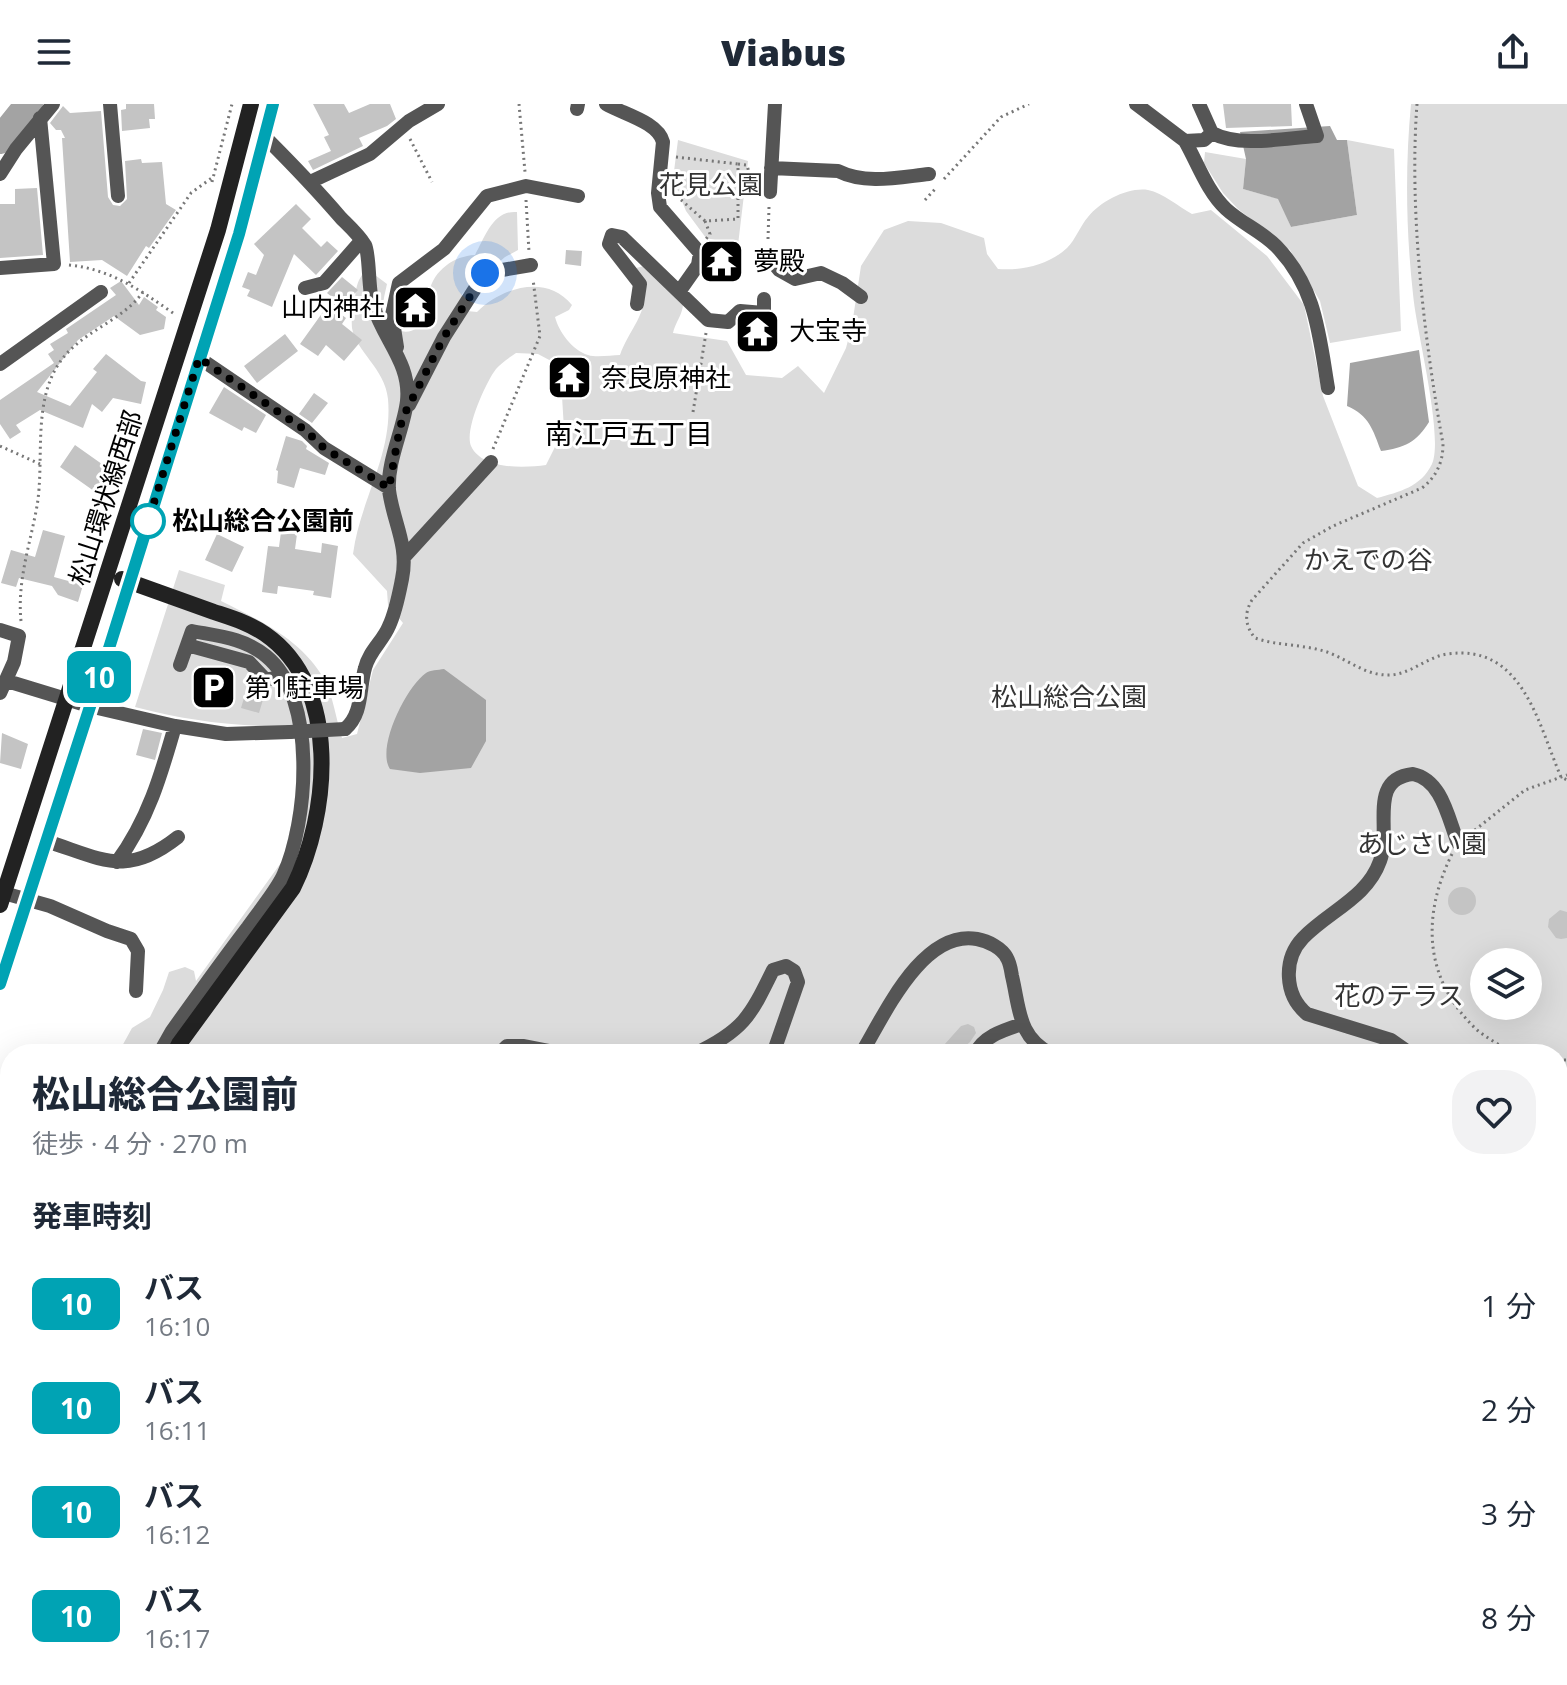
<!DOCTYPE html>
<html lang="ja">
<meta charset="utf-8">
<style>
:root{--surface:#fff;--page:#f2f2f3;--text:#1f2937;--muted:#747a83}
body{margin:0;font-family:"Open Sans","Noto Sans JP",sans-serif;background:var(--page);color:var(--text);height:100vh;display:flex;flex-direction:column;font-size:30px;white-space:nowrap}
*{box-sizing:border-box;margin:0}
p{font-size:26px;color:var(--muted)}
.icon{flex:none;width:44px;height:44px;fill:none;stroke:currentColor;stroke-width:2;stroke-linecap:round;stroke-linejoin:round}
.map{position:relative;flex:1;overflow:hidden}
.panel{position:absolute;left:0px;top:940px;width:1568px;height:642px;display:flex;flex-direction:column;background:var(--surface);border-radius:32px 32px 0 0;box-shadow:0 8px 32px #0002}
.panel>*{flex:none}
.badge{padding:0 16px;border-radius:12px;font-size:28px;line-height:52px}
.controls{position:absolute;left:1470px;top:844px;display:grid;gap:16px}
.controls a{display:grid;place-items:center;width:72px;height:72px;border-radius:50%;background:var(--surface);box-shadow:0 8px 32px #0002;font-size:40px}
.you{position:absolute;width:40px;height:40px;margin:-20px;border:6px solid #fff;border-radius:50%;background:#1a73e8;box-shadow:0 0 0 12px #1a73e833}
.map>.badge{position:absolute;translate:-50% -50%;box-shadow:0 0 0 4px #fff}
h2{padding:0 32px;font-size:30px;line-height:72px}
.round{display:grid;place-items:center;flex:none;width:84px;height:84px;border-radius:32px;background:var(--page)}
.overview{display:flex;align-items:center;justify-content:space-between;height:136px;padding:0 32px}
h1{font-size:38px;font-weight:800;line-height:60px}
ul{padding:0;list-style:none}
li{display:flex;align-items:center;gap:24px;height:104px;padding:0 32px}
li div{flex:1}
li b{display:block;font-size:30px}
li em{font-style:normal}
li .badge{min-width:88px;font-weight:700;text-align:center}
header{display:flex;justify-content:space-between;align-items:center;height:104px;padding:0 32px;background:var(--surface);font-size:36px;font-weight:800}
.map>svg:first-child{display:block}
.green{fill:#dcdcdc;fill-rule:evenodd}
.water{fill:#a3a3a3}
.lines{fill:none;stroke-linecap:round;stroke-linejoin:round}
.river{stroke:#a3a3a3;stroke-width:28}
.building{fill:#c4c4c4}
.path{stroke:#777;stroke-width:3;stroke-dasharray:2 4;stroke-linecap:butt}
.street{stroke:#555;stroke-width:14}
.secondary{stroke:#222;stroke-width:16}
.street-bridge{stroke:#555;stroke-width:14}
.line-casing{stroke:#fff;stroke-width:18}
.line{stroke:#00a3b4;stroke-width:12}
.walk{stroke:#000;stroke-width:8;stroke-dasharray:0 14.4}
.stop-dot{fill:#fff;stroke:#00a3b4;stroke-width:4}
.labels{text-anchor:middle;stroke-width:6;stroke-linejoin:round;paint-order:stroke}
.park-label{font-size:26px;fill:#333;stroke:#fff}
.poi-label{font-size:26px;fill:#000;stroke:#fff;text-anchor:start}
.street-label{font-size:26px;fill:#000;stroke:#fff}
.stop-label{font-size:26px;font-weight:bold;fill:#000;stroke:#fff;text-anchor:start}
.neighbourhood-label{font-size:28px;fill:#000;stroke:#fff}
</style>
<header><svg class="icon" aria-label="menu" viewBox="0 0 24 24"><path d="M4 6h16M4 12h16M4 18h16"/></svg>Viabus<svg class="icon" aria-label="share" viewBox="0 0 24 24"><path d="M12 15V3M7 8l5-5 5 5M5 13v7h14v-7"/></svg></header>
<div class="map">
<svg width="1567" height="1581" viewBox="0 0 1567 1581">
<rect width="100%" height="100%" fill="#fff"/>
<path class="green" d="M1411 0H1567V1573L1558 1572V950H107L121 944 132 924 150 913 163 886 169 868 185 863 194 867 196 877 283 756 297 696 295 623C236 622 192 618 135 603L179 466 225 481 221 497C259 516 302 536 324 575 333 591 336 615 342 634L357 630 373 566 403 519 388 501 387 487 353 450C360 396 393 351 388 295 385 264 356 248 352 224 351 214 353 204 355 194 356 185 357 178 362 171H375L387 180C385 190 381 202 384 211 388 226 407 233 418 223 429 214 427 200 429 188 434 166 454 152 475 151 485 133 493 106 517 108L518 146 505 153 462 190V201L467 207 477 208C501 184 546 169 572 201L569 206 555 213C559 228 572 246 588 251 597 254 611 251 620 251 632 218 657 204 636 164L644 162 683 200C683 210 675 219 673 229L727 237 746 271 782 274 798 262 824 289 846 244 852 221 861 162 884 126 908 117 941 119 984 134 987 150 998 165C1021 167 1049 161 1067 144 1076 135 1080 122 1088 113 1101 97 1128 83 1148 86 1163 89 1179 103 1192 110L1211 106 1267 152 1304 201 1323 292 1358 382 1377 394C1399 388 1421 383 1432 360 1444 332 1416 226 1413 190 1406 127 1405 63 1411 0ZM516 249 538 250 553 258 561 276 564 325 546 361C525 364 482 366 471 342 464 326 486 278 496 265 501 259 509 254 516 249ZM1484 858H1528V902H1484Z
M678 36 748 57 738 141 706 134 686 107 673 75Z
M1347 36 1394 45 1401 227 1330 239 1320 197 1290 146 1238 105 1223 89 1204 59 1205 48 1246 55 1243 85 1279 95 1291 123 1357 111Z
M2 1116 10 1117V1221L0 1220Z
M1057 1572H1151L1146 1581H1053Z
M1346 1572H1412L1408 1581H1357Z"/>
<path class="water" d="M1330 22 1337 36H1347L1357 111 1291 123 1278 95 1243 85 1246 55 1240 28Z
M1419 246 1429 318C1417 338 1404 344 1381 347 1373 326 1369 311 1347 302L1350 259Z
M444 565 486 596V637L471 664 420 669 390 665C376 644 406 583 426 569 430 566 438 566 444 565Z"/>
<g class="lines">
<path class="river" d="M0 36 29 0"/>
</g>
<path class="building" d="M126 0H154L155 15H149L150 24 122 27 121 6 126 5Z
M313 0H344L349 9 370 0H390L396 15 387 22 359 34 363 42 313 66 308 57 331 47 324 33 329 31Z
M1223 0H1291L1292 22 1226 24Z
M63 2 70 9 101 7 108 93 113 101 120 102 127 95 125 57 141 55 142 59 162 58 166 100 176 106 149 144 146 142 127 172 102 156 70 158 62 34H65L61 26H56L50 19Z
M37 84 43 151 0 154V100H15V85Z
M296 100 311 115 302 124 321 143 327 137 338 147 316 171 294 150 272 203 247 192 250 186 242 183 248 168 256 171 264 151 254 140Z
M566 146 582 147 581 162 565 160Z
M342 173 358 186 338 208 346 214 342 220 362 236 344 257 326 241 318 252 300 240 333 194 327 189Z
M121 177 139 201 144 193 158 203 156 206 166 213 164 225 140 231 114 212 78 236 37 288 70 302 97 268 93 265 106 250 141 277 146 278 141 300 113 294 102 308 92 300 83 324 40 306 16 321 21 328 10 335 0 320V296L54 259 48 250 54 246 50 240 68 229 66 225 116 191 110 184Z
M285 230 298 247 257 279 244 262Z
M224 283 266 311 256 329 244 323 242 327 209 309Z
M314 289 328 299 312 319 299 310Z
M286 332 302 337 307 342 306 345 329 359 325 371 300 364 294 384 277 379 278 367 276 366Z
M75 341 116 370 101 392 60 363Z
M43 426 65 432 54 473 83 481 78 498 58 491 52 482 19 474 16 483 1 479 11 446 35 453Z
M281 428 297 430 295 445 321 449 322 439 338 442 331 494 313 491 314 487 278 482 277 490 262 488 268 442 279 443Z
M217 430 244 443 232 468 205 456Z
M247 584 265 589 259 609 241 604Z
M143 625 162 629 155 656 136 651Z
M2 629 28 640 21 665 0 659Z
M1481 726 1490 736 1470 753 1464 747 1468 739Z
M1448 797a14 14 0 1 1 28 0a14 14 0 1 1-28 0Z
M1560 806 1567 808V834L1561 835 1556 834 1548 823 1549 815Z
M968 920 974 923 976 929 970 938 956 950H936L961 922Z"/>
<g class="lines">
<path class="path" d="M519 0 525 68
M1417 0C1409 107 1424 234 1443 340 1443 359 1436 373 1422 384L1333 422 1303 439 1252 496C1244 509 1245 522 1255 534 1277 542 1303 540 1327 548 1349 556 1366 572 1390 571 1411 570 1427 553 1447 550 1523 539 1538 620 1561 673L1567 676
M410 35 432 78
M676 53 738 60
M944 75 1001 13 1029 0
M212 78 232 0
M672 88 705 117 738 115V60L747 61 751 76H755
M526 96 529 148
M925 96 936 84
M705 117 710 130 706 135
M768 135 769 103
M69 161C110 165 140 186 173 209
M129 179 191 89 213 73
M693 308 706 229
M0 342 40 360
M493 345 540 232 533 175
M21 517C17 477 30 441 37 402 45 355 31 294 63 254 85 226 122 217 143 188
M1470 730 1525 686 1567 671
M1452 750C1421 813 1424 876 1477 926 1488 935 1502 942 1514 950
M1558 956H1567
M1558 989 1567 1003
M1558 1104 1567 1088
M1558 1175 1567 1176"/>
<path class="street" d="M110 0 118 92
M606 0C623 10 658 18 663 38L658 89 660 103 700 149 698 161 679 188
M1136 0 1185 37 1204 36 1212 29
M1199 0 1212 29C1240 44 1285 34 1317 32L1306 0
M577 5 578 0
M266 34C292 60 317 86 341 114 349 122 359 131 365 141 370 150 368 187 373 201 383 235 411 259 407 297 404 324 387 357 389 386 393 418 409 441 402 475 399 490 396 507 389 522 383 537 369 547 365 564 359 585 363 610 345 625
M1185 37C1198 60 1207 87 1226 105 1241 119 1261 127 1276 142 1316 183 1319 230 1328 284
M771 64 838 67C866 81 900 73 929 70
M0 70 16 45 53 0
M310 78 370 50 409 17 438 0
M770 88 775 0
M767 151 779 166 795 175 821 169 842 179 861 193
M0 164 54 160 40 14
M305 184 324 179 361 137
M637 200 640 180 609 140 612 131 622 133 708 216 728 218 740 207 764 209V195
M397 243 392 211 399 179 444 145 487 92 526 82 578 92
M199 254 305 326 324 344 389 384
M0 260 101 188
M409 301 444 233 485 169 531 161
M406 451 491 358
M0 526 19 532 14 558 0 589
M187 541 249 558 266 576 282 572
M7 577 89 602 175 622 226 630 290 628
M46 737C103 755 126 774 178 733
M117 758C148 716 161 671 175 622
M0 788 50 802 107 827 131 835 138 847 136 887
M159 950 172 927C197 892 222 857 248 823 259 807 274 790 283 772 308 718 318 594 266 552 244 534 218 532 192 527L180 561
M499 950 507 942H524L565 950
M694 950C743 927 750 913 773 866L786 862 794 867 798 878 773 950
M861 950C884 912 922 825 977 835 988 837 1002 844 1007 854 1010 859 1011 866 1012 872 1020 906 1018 933 1051 950
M975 950C983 932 1004 926 1022 920
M1411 950 1391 936 1307 910C1284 891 1283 855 1303 834 1329 807 1367 794 1380 757 1392 725 1367 675 1413 670 1442 676 1448 714 1458 739
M0 1110 10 1111
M1558 1369 1567 1370
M1558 1381 1566 1388 1562 1434 1558 1446
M0 1444 10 1448
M1558 1471 1567 1472
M0 1558 10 1561
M90 1572 93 1581
M291 1572 295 1575
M588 1572 612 1581
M671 1572 672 1581
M871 1572 890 1581
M1285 1572 1299 1581
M1329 1572 1345 1581
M71 1581 74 1572
M161 1581 178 1572
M459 1581 463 1572
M547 1581 550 1572
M815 1581 817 1572
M1063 1581 1068 1573
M1161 1581 1166 1572
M1414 1581 1417 1572"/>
<path class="secondary" d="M122 475C153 486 184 497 214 508 232 514 249 519 265 530 342 583 329 711 293 784L179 940 174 950
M0 801 218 126 251 0
M0 879 110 541 239 130 273 0
M1459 1572 1549 1581"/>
<path class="street-bridge" d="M290 628 345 625"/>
</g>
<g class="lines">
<defs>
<path id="line" d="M0 880 110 541 239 130 273 0"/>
</defs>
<use href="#line" class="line-casing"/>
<use href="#line" class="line"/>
<path class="walk" d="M148 417 147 421 199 254 305 326 324 344 389 384 400 323 404 311 444 233 485 169"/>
</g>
<defs>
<symbol id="temple-square" viewBox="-11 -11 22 22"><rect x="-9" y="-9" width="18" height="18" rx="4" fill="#000" stroke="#fff"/><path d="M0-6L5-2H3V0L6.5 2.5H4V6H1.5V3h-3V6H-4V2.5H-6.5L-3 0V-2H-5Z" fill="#fff"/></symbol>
<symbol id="parking-square" viewBox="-11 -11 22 22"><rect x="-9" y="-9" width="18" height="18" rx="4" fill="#000" stroke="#fff"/><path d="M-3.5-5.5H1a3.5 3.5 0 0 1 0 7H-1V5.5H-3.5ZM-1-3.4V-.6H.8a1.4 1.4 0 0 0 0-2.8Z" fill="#fff"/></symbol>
</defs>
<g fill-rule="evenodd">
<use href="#temple-square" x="696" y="132" width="51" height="51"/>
<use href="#temple-square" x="390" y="178" width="51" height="51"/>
<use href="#temple-square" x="732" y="202" width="51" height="51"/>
<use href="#temple-square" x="544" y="248" width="51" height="51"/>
<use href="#parking-square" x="188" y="558" width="51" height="51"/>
</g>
<circle class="stop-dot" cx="148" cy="417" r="16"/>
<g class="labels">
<g class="park-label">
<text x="711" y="90">花見公園</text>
<text x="1368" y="465">かえでの谷</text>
<text x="1069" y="602">松山総合公園</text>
<text x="1422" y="749">あじさい園</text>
<text x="1399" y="901">花のテラス</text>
</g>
<g class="poi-label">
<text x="753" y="166">夢殿</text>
<text x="385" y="212" text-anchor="end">山内神社</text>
<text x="789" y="236">大宝寺</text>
<text x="601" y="283">奈良原神社</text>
<text x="245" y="593">第1駐車場</text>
</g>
<g class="street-label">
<text transform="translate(106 394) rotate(-72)" y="9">松山環状線西部</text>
</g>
<g class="stop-label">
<text x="172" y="426">松山総合公園前</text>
</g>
<g class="neighbourhood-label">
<text x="629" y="340">南江戸五丁目</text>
</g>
</g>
</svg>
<div class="controls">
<a><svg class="icon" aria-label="layers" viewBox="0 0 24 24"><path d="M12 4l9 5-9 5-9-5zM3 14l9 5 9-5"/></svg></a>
</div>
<div class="you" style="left:485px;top:169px"></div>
<b class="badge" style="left:99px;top:573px;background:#00a3b4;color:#fff">10</b>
<section class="panel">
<div class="overview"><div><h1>松山総合公園前</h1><p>徒歩 · 4 分 · 270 m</p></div><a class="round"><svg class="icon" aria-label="heart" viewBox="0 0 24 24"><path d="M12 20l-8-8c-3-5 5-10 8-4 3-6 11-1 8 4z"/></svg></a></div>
<h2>発車時刻</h2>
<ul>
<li><span class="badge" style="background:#00a3b4;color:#fff">10</span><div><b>バス</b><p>16:10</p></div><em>1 分</em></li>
<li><span class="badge" style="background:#00a3b4;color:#fff">10</span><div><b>バス</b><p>16:11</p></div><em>2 分</em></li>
<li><span class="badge" style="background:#00a3b4;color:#fff">10</span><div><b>バス</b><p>16:12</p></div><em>3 分</em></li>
<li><span class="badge" style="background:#00a3b4;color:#fff">10</span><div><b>バス</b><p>16:17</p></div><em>8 分</em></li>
</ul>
</section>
</div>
